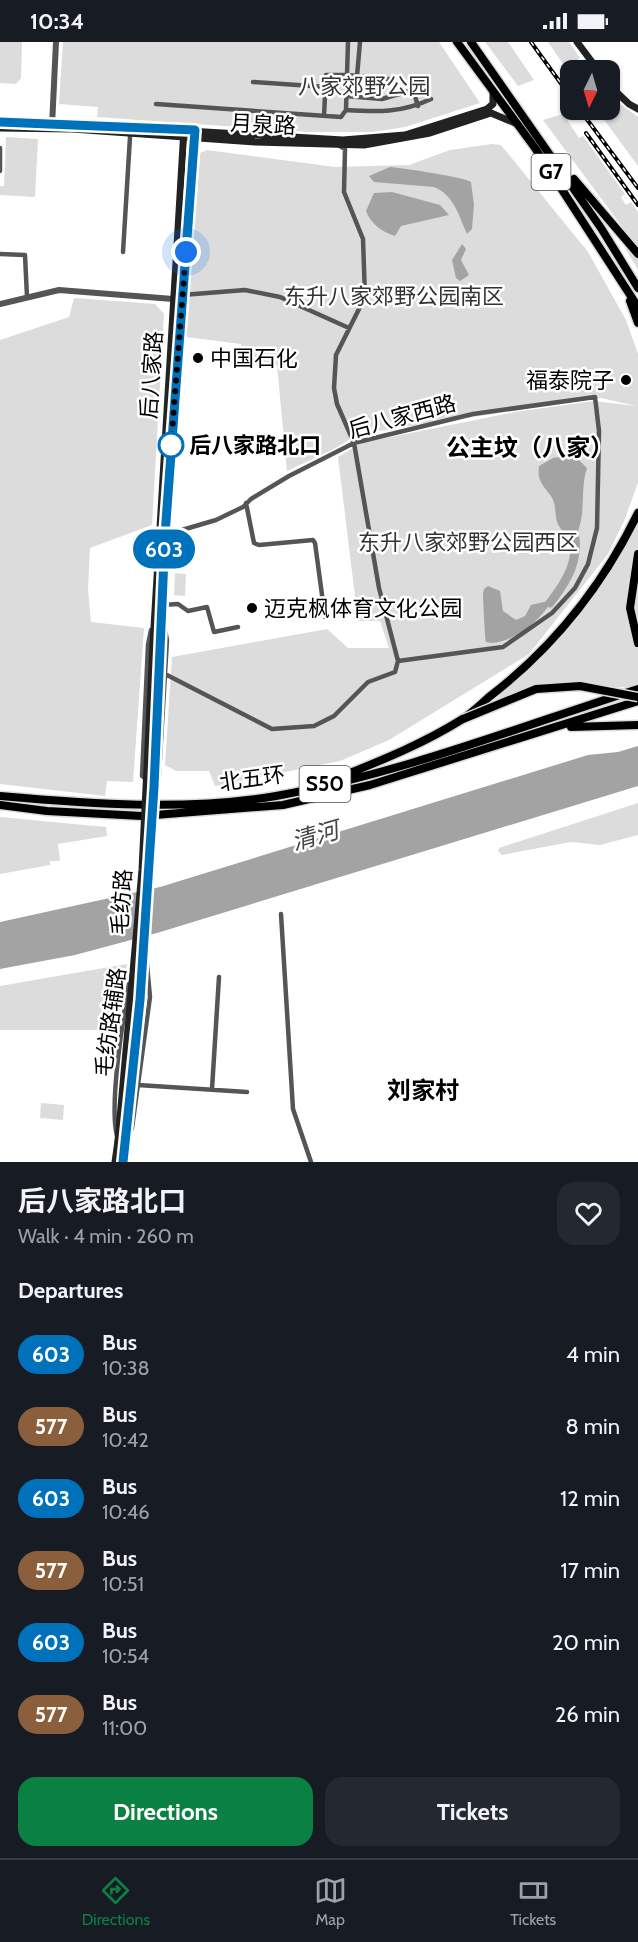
<!DOCTYPE html>
<meta charset="utf-8">
<style>
:root{--surface:#171b24;--page:#242831;--text:#f1f3f6;--muted:#9ea1a6;--line:#363941;--accent:#0b8043}
body{margin:0;font-family:Cabin,"Noto Sans SC",sans-serif;background:var(--page);color:var(--text);height:100vh;display:flex;flex-direction:column;font-size:22px;white-space:nowrap}
*{box-sizing:border-box;margin:0}
p{font-size:20px;color:var(--muted)}
.icon{flex:none;width:33px;height:33px;fill:none;stroke:currentColor;stroke-width:2;stroke-linecap:round;stroke-linejoin:round}
.map{position:relative;height:1120px;overflow:hidden}
.drawer{display:flex;flex-direction:column;background:var(--surface);flex:1}
.drawer>*{flex:none}
.badge{padding:0 12px;border-radius:20px;font-size:21px;line-height:39px}
.needle{width:39px;rotate:185deg}
.controls{position:absolute;left:560px;top:18px;display:grid;gap:12px}
.controls a{display:grid;place-items:center;width:60px;height:60px;border-radius:12px;background:var(--surface);box-shadow:0 2px 4px #0004;font-size:30px}
.you{position:absolute;width:30px;height:30px;margin:-15px;border:4px solid #fff;border-radius:50%;background:#1a73e8;box-shadow:0 0 0 9px #1a73e833}
.map>.badge{position:absolute;translate:-50% -50%;box-shadow:0 0 0 3px #fff}
h2{padding:0 18px;font-size:22px;line-height:54px}
.round{display:grid;place-items:center;flex:none;width:63px;height:63px;border-radius:18px;background:var(--page)}
.head{display:flex;align-items:center;justify-content:space-between;height:102px;padding:0 18px}
h1{font-size:28px;font-weight:700;line-height:45px}
.action{display:flex;gap:12px;margin-top:auto;padding:12px 18px}
.action a{flex:1;height:69px;border-radius:18px;background:var(--accent);color:#fff;font-size:24px;font-weight:700;line-height:69px;text-align:center}
.action a+a{background:var(--page);color:var(--text)}
ul{padding:0;list-style:none}
li{display:flex;align-items:center;gap:18px;height:72px;padding:0 18px}
li div{flex:1}
li b{display:block;font-size:22px}
li em{font-style:normal}
li .badge{min-width:66px;font-weight:700;text-align:center}
.status{display:flex;justify-content:space-between;align-items:center;height:42px;padding:0 30px;background:var(--surface);direction:ltr}
.status svg{height:16px;fill:currentColor}
.menu{display:flex;justify-content:space-around;align-items:center;height:84px;border-top:2px solid var(--line);background:var(--surface);font-size:16px;color:var(--muted)}
.menu a{display:grid;justify-items:center;gap:3px}
.menu .selected{color:var(--accent)}
.map>svg:first-child{display:block}
.green{fill:#dcdcdc}
.water{fill:#a3a3a3}
.lines{fill:none;stroke-linecap:round;stroke-linejoin:round}
.river{stroke:#a3a3a3;stroke-width:9}
.motorway-casing{stroke:#dbdbdb;stroke-width:11}
.minor{stroke:#555;stroke-width:4.5}
.tertiary{stroke:#555;stroke-width:6}
.secondary{stroke:#222;stroke-width:7}
.motorway{stroke:#000;stroke-width:8}
.rail-casing{stroke:#000;stroke-width:4}
.rail{stroke:#fff;stroke-width:1.5;stroke-dasharray:4.5;stroke-linecap:butt}
.motorway-bridge-casing{stroke:#dbdbdb;stroke-width:11;stroke-linecap:butt}
.secondary-bridge{stroke:#222;stroke-width:7}
.motorway-bridge{stroke:#000;stroke-width:8}
.line-casing{stroke:#fff;stroke-width:14}
.line{stroke:#0072bc;stroke-width:9}
.walk{stroke:#000;stroke-width:6;stroke-dasharray:0 10.8}
.poi-dot{fill:#000;stroke:#fff;stroke-width:2}
.stop-dot{fill:#fff;stroke:#0072bc;stroke-width:3}
.labels{text-anchor:middle;stroke-width:5;stroke-linejoin:round;paint-order:stroke}
.shield{fill:#fff;stroke:#4c4c4c;stroke-width:1.5}
.shield-label{font-size:21px;font-weight:bold;fill:#000}
.park-label{font-size:22px;fill:#333;stroke:#fff}
.street-label{font-size:22px;fill:#000;stroke:#fff}
.poi-label{font-size:22px;fill:#000;stroke:#fff;text-anchor:start}
.stop-label{font-size:22px;font-weight:bold;fill:#000;stroke:#fff;text-anchor:start}
.neighbourhood-label{font-size:24px;font-weight:bold;fill:#000;stroke:#fff}
.water-label{font-size:24px;font-style:italic;fill:#444;stroke:#fff}
</style>
<div class="status"><b>10:34</b><svg viewBox="0 0 49 12"><path d="M0 12V9h3v3zM5 12V6h3v6zM10 12V3h3v9zM15 12V0h3v12zM26 1h20v11H26zM47 4h2v5h-2z"/></svg></div>
<div class="map">
<svg width="638" height="1120" viewBox="0 0 638 1120">
<rect width="100%" height="100%" fill="#fff"/>
<path class="green" d="M0 0H22L21 36 16 42 0 41Z
M63 0H439L480 61 405 85 372 90H308L97 75 98 65 59 62Z
M485 0H508L534 38 518 44Z
M548 0H569L580 16 566 26Z
M612 56 638 75V124L597 68H609V58Z
M563 72 579 96 583 94 625 152 621 155 626 163 631 160 638 170V228L621 199 626 190 543 78Z
M6 95 38 97 35 155 0 153V144H4Z
M492 102 501 103 588 210 626 278 638 312V441L624 479 608 512 529 612 389 698 340 719 215 744 209 729H176L165 723 172 615 327 587 348 606H389L380 579H358L338 415 361 401 515 370 594 359 636 364 601 356 358 392 334 407 287 429 277 323H241V302L186 295 200 111 207 108 335 125 409 123 450 108Z
M74 256 155 262 164 272 152 483 90 506 88 547 91 580 144 586 133 740 107 739 105 754 0 742V298L69 275Z
M638 482V643C615 650 592 639 568 640 543 641 518 649 495 658L554 603 602 540Z
M175 531 186 532 185 554 174 553Z
M638 761V793L600 803 571 800 502 813 498 809 499 806Z
M0 775 106 785 107 794 58 802 60 819H50V823L0 832Z
M127 922 116 988H0V944Z
M41 1061 64 1063 63 1078 40 1076Z"/>
<path class="water" d="M390 125C402 126 464 135 471 140L474 163 472 187 467 192C459 174 454 153 434 145L374 140 369 134Z
M392 150 440 163 449 173 401 184 395 194C382 190 371 182 366 169L374 151Z
M462 202 466 207 461 218 469 233 460 239 456 236 452 218Z
M566 414H575L587 426C580 447 586 469 578 489L564 490C551 479 559 466 551 454 543 443 537 439 539 424L553 416Z
M488 544 500 549 503 569 516 578 525 574 531 563 548 559 550 561C540 580 507 605 486 600 485 597 483 557 483 552 484 546 484 547 488 544Z
M638 704V744L157 891 75 913 0 927V880L160 845 588 713 618 710Z"/>
<g class="lines">
<path class="river" d="M550 561C567 539 580 518 574 489"/>
<defs>
<path id="motorway" d="M457 0 535 106 638 265
M471 0 601 186 638 246
M574 137 638 212
M630 259 638 281
M638 512 630 566 638 601
M571 685 638 683
M345 733C385 717 424 701 461 678 471 672 480 663 489 655 553 606 603 543 638 471
M0 754C91 762 185 769 276 754 399 732 519 685 638 647
M0 763 47 769 142 774 283 763 370 743 638 659"/>
</defs>
<use href="#motorway" class="motorway-casing"/>
<path class="minor" d="M357 34 360 0
M253 40 326 45
M346 54 382 57 413 48 418 64
M156 62 341 75 346 68C377 70 402 71 431 57
M346 68 347 33 389 37
M324 74 326 33H347L348 0
M0 106V129
M123 210 130 95
M0 212 25 213 27 255
M182 253 245 248 280 255 349 286
M246 461 254 501 259 503 313 498 315 501 325 575
M165 493 216 478 243 465 251 457 289 434 354 401 473 372 595 355 599 389 597 486 588 522 575 546 552 571 503 605 398 619
M162 563 178 562 188 569 207 565 214 590 238 585
M151 588 148 603 142 734 150 740 159 733 167 598 164 583
M165 632 272 687 314 684 334 674 368 640 395 630 398 619 379 546 354 401 337 362 334 346 336 313 365 255 363 197 344 150 345 107 338 103
M281 872 293 1067 311 1120
M138 1043 247 1050
M212 1047 219 935
M117 1094C109 1063 123 976 129 942
M128 1094 132 1086 150 955 146 912"/>
<path class="tertiary" d="M52 84 56 0
M0 262 59 248 173 257"/>
<path class="secondary" d="M577 0 598 28
M609 43 629 62 638 67
M0 80 36 83
M104 84 343 98 405 93 487 67 493 62V51
M0 86 72 87 255 100 364 103 430 91 491 71 515 81
M153 602 184 87
M161 604 165 493 195 88
M115 1120 118 1099
M123 1120 126 1100"/>
<use href="#motorway" class="motorway"/>
<defs>
<path id="rail" d="M531 0 570 54
M580 68 638 146
M586 91 638 163"/>
</defs>
<use href="#rail" class="rail-casing"/>
<use href="#rail" class="rail"/>
<defs>
<path id="motorway-bridge" d="M463 677 536 647 580 644 638 655"/>
</defs>
<use href="#motorway-bridge" class="motorway-bridge-casing"/>
<path class="secondary-bridge" d="M118 1099 142 828 153 602
M126 1100 140 958 161 604"/>
<use href="#motorway-bridge" class="motorway-bridge"/>
</g>
<g class="lines">
<defs>
<path id="line" d="M0 80 195 88 165 493 154 745 140 958 123 1120"/>
</defs>
<use href="#line" class="line-casing"/>
<use href="#line" class="line"/>
<path class="walk" d="M171 403 186 210"/>
</g>
<g class="poi-dot">
<circle cx="198" cy="316" r="6"/>
<circle cx="626" cy="338" r="6"/>
<circle cx="252" cy="566" r="6"/>
</g>
<circle class="stop-dot" cx="171" cy="403" r="12"/>
<g class="labels">
<g class="shield">
<rect x="531.5" y="112" width="39" height="36" rx="4.5"/>
<rect x="299.5" y="724" width="51" height="36" rx="4.5"/>
</g>
<g class="shield-label">
<text x="551" y="137">G7</text>
<text x="325" y="749">S50</text>
</g>
<g class="park-label">
<text x="364" y="52">八家郊野公园</text>
<text x="394" y="262">东升八家郊野公园南区</text>
<text x="468" y="508">东升八家郊野公园西区</text>
</g>
<g class="street-label">
<text transform="translate(263 82) rotate(3)" y="8">月泉路</text>
<text transform="translate(151 333) rotate(-86)" y="8">后八家路</text>
<text transform="translate(402 374) rotate(-15)" y="8">后八家西路</text>
<text transform="translate(252 736) rotate(-8)" y="8">北五环</text>
<text transform="translate(121 860) rotate(-86)" y="8">毛纺路</text>
<text transform="translate(110 980) rotate(-82)" y="8">毛纺路辅路</text>
</g>
<g class="poi-label">
<text x="210" y="324">中国石化</text>
<text x="614" y="346" text-anchor="end">福泰院子</text>
<text x="264" y="574">迈克枫体育文化公园</text>
</g>
<g class="stop-label">
<text x="189" y="411">后八家路北口</text>
</g>
<g class="neighbourhood-label">
<text x="530" y="414">公主坟（八家）</text>
<text x="423" y="1057">刘家村</text>
</g>
<g class="water-label">
<text transform="translate(315 794) rotate(-16)" y="8">清河</text>
</g>
</g>
</svg>
<div class="controls">
<a><svg class="needle" viewBox="-14 -14 28 28"><path d="M0-13l5 13h-10z" fill="#e53935"/><path d="M0 13l5-13h-10z" fill="#9ea1a6"/></svg></a>
</div>
<div class="you" style="left:186px;top:210px"></div>
<b class="badge" style="left:164px;top:507px;background:#0072bc;color:#fff">603</b>
</div>
<section class="drawer">
<div class="head"><div><h1>后八家路北口</h1><p>Walk · 4 min · 260 m</p></div><a class="round"><svg class="icon" aria-label="heart" viewBox="0 0 24 24"><path d="M12 20l-8-8c-3-5 5-10 8-4 3-6 11-1 8 4z"/></svg></a></div>
<h2>Departures</h2>
<ul>
<li><span class="badge" style="background:#0072bc;color:#fff">603</span><div><b>Bus</b><p>10:38</p></div><em>4 min</em></li>
<li><span class="badge" style="background:#8b5e3c;color:#fff">577</span><div><b>Bus</b><p>10:42</p></div><em>8 min</em></li>
<li><span class="badge" style="background:#0072bc;color:#fff">603</span><div><b>Bus</b><p>10:46</p></div><em>12 min</em></li>
<li><span class="badge" style="background:#8b5e3c;color:#fff">577</span><div><b>Bus</b><p>10:51</p></div><em>17 min</em></li>
<li><span class="badge" style="background:#0072bc;color:#fff">603</span><div><b>Bus</b><p>10:54</p></div><em>20 min</em></li>
<li><span class="badge" style="background:#8b5e3c;color:#fff">577</span><div><b>Bus</b><p>11:00</p></div><em>26 min</em></li>
</ul>
<div class="action"><a>Directions</a><a>Tickets</a></div>
</section>
<nav class="menu">
<a class="selected"><svg class="icon" aria-label="directions" viewBox="0 0 24 24"><path d="M12 3l9 9-9 9-9-9zM9 14v-3h6M13 9l2 2-2 2"/></svg>Directions</a>
<a><svg class="icon" aria-label="map" viewBox="0 0 24 24"><path d="M3 6l6-2 6 2 6-2v14l-6 2-6-2-6 2zM9 4v14M15 6v14"/></svg>Map</a>
<a><svg class="icon" aria-label="tickets" viewBox="0 0 24 24"><path d="M3 7h18v10H3zM15 7v10"/></svg>Tickets</a>
</nav>
